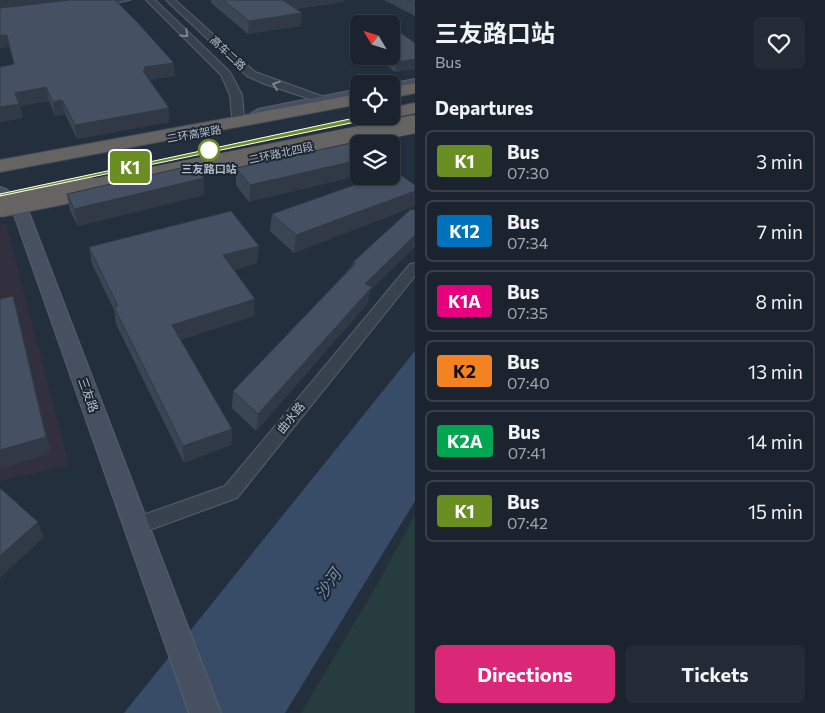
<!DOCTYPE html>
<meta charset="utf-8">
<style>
:root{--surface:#1b232e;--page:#242b36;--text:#f1f3f6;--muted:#a0a4aa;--line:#39404a;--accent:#db2777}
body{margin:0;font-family:Commissioner,"Noto Sans SC",sans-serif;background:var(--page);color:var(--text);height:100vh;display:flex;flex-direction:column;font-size:19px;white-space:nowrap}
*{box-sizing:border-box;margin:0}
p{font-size:16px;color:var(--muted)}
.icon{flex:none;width:28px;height:28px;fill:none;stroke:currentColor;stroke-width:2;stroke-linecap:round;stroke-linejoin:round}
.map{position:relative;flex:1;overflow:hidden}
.side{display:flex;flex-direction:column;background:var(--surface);width:410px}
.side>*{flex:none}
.badge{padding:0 10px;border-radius:4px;font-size:18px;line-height:32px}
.needle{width:32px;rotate:308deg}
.fabs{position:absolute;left:350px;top:15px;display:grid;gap:10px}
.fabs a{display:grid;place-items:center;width:50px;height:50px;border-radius:8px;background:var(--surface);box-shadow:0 1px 4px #0004,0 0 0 1px var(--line);font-size:25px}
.map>.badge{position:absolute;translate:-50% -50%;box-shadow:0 0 0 2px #fff}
h2{padding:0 20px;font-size:19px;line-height:45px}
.round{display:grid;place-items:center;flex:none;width:52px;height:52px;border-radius:8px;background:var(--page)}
.overview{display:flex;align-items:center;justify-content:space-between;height:85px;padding:0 20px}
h1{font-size:24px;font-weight:700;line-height:38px}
.action{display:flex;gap:10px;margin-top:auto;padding:10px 20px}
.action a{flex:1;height:58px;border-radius:8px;background:var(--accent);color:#fff;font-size:20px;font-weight:700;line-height:58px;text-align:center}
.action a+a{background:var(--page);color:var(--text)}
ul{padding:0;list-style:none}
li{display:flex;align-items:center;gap:15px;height:62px;margin:0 10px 8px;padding:0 10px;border:2px solid var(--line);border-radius:8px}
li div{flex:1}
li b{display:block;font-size:19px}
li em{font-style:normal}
li .badge{min-width:55px;font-weight:700;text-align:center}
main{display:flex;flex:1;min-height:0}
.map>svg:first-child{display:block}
.medical{fill:#32303f}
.green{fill:#263c3f}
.water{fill:#394c67}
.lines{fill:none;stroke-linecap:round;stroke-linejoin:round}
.minor-casing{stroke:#565f6c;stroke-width:2}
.tertiary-casing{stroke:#565f6c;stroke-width:2}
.secondary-casing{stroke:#565f6c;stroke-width:2}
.trunk-casing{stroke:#434c59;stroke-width:2}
.minor{fill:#38414e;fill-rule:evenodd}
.tertiary{fill:#38414e;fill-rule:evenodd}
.secondary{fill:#465061;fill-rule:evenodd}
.trunk{fill:#656462;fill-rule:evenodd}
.trunk-bridge-far1-casing{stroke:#434c59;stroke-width:19;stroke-linecap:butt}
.trunk-bridge-casing{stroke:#434c59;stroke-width:24;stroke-linecap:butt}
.trunk-bridge-far1{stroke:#656462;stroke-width:18}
.trunk-bridge{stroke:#656462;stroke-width:22}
.wall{fill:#3b4654}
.shaded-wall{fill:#303945}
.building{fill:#455162;stroke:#303945}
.oneway{stroke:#7c8592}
.line{fill:#6b8e23;stroke:#fff}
.stop-dot{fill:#fff;stroke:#6b8e23;stroke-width:2.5}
.labels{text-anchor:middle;stroke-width:4;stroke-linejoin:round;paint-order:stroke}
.far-street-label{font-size:11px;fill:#b4bcc9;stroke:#1d2633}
.far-stop-label{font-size:11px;font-weight:bold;fill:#b4bcc9;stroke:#1d2633}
.street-label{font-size:12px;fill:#b4bcc9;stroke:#1d2633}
.near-water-label{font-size:16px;font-style:italic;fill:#7c92b1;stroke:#1d2633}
</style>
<main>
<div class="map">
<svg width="415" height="713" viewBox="0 0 415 713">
<rect width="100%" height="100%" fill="#242f3e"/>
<path class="medical" d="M6 224 69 465 0 481V225Z"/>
<path class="green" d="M415 515V713H301L377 585Z"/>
<path class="water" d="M415 351V501L285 713H124Z"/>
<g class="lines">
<defs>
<path id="minor" d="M112 0H130L98 6 94 4Z
M415 263V276L237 498 136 535 129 532 127 526 129 520 225 486 410 264Z"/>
<path id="tertiary" d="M146 0H155L230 72 242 95 244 117 242 120H234L232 117 230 95 221 75Z
M166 0H175L255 72 327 98 329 100 327 102H319L262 83 247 76Z"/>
<path id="secondary" d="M415 79V87L391 91V84H389Z
M359 89V97L258 117 251 113 258 109Z
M0 187 6 189 27 207 221 713H189L12 209 0 200Z"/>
<path id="trunk" d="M415 83V93L391 98V88Z
M359 94V104L0 172V160Z
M415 103V113L391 118 385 116H391V108Z"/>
</defs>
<use href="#minor" class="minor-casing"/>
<use href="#tertiary" class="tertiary-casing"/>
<use href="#secondary" class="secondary-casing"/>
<use href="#trunk" class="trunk-casing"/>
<use href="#minor" class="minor"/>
<use href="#tertiary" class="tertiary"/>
<use href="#secondary" class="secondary"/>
<use href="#trunk" class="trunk"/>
<defs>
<path id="trunk-bridge-far1" d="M82 190 415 124"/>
<path id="trunk-bridge" d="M0 206 89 188"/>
</defs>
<use href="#trunk-bridge-far1" class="trunk-bridge-far1-casing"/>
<use href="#trunk-bridge" class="trunk-bridge-casing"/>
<use href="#trunk-bridge-far1" class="trunk-bridge-far1"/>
<use href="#trunk-bridge" class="trunk-bridge"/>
</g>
<path class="wall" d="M0 0 175 76 149 80 169 108V122L77 139 65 114 55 116 49 101 20 106 23 118 0 122V67L14 64 9 47 0 48Z
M211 0H344L343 2 296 9 300 26 248 34 211 3Z
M384 0H415V16Z
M359 26V43L351 36 352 27Z
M415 43V69L395 72 376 56H391Z
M360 141 249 202 236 185V168Z
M415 185V206L294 253 270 231 272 214Z
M67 194 204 195 78 226 70 211Z
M411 209 370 291 367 304 256 431 232 408 233 391 352 266 353 262Z
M259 246 257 263 234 270 254 316 180 340 232 429 231 445 184 463 116 324 114 310 92 264 89 247Z"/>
<path class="shaded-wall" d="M7 0H96L0 13V1Z
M280 0H344L343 2 279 11Z
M302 13 300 26 248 34 249 21Z
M0 35H7L9 47 0 48Z
M415 59V69L395 72 397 62Z
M174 63 175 76 147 80 143 71 144 67Z
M46 87 49 101 20 106 23 118 0 122V107L15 93Z
M62 100 65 114 55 116 53 102Z
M169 108V122L77 139 75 125Z
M359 160V176L249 202 250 185Z
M204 178V195L78 226 74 209Z
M415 191V206L294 253 296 235Z
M415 235V247L370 291 367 304 256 431 258 414 365 284Z
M259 246 257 263 223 273V255Z
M13 296 18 314 51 453 0 469V450Z
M255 299 254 316 173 342 172 325Z
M232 429 231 445 184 463 183 446Z
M38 522 44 537 0 578V556Z"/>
<path class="building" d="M70 0H115L137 22 174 63 144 67 146 70 143 71 169 108 75 125 62 100 53 102 46 87 15 93 19 104 0 107V67L14 64 7 35H0V8Z
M223 0H283L302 13 249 21Z
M407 0H415V4Z
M359 26V32L352 27Z
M391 26 415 43V59L397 62 390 56H391Z
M360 141 364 144H359V160L250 185 236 168Z
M194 165 204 178 74 209 67 194Z
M395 171 415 185V191L296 235 272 214 380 176H391V172Z
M411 209 415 210V235L365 284 372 287 258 414 233 391 356 263 353 262Z
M231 211 259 246 223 255 255 299 172 325 232 429 183 446 114 307 118 306 89 247Z
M13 296 46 437 0 450V299Z
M0 488 38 522 0 556Z"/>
<defs><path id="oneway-chevron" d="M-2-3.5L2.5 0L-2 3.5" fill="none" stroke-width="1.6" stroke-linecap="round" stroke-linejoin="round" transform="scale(1.25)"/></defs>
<g class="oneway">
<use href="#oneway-chevron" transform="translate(185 34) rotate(44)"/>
<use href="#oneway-chevron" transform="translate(276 85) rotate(-161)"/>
</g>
<path class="line" d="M373 114 375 118 0 196V194Z"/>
<circle class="stop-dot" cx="209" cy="150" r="10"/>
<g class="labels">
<g class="far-street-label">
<text transform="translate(228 53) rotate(43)" y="4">高车二路</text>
<text transform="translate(194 134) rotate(-10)" y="4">二环高架路</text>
<text transform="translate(281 153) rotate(-12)" y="4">二环路北四段</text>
</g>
<g class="far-stop-label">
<text x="209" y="173">三友路口站</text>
</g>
<g class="street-label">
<text transform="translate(88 395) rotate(70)" y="4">三友路</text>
<text transform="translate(291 418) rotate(-51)" y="4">曲水路</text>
</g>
<g class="near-water-label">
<text transform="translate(328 584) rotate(-56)" y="6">沙河</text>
</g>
</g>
</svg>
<div class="fabs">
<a><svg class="needle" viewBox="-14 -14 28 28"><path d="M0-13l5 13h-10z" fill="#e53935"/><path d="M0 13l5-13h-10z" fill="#a0a4aa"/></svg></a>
<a><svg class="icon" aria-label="locate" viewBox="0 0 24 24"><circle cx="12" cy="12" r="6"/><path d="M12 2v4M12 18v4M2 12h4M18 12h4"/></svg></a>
<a><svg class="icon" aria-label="layers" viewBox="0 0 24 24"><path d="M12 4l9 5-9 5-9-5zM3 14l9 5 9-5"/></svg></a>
</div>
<b class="badge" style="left:130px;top:167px;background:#6b8e23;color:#fff">K1</b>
</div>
<section class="side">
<div class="overview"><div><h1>三友路口站</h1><p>Bus</p></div><a class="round"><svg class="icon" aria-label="heart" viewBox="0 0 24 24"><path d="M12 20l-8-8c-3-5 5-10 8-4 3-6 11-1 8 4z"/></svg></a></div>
<h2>Departures</h2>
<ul>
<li><span class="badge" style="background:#6b8e23;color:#fff">K1</span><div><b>Bus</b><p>07:30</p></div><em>3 min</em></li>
<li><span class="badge" style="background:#0072bc;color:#fff">K12</span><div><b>Bus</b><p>07:34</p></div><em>7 min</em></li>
<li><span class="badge" style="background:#e6007e;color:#fff">K1A</span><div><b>Bus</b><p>07:35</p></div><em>8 min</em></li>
<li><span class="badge" style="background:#f58220;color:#111">K2</span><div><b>Bus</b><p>07:40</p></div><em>13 min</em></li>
<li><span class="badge" style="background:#00a651;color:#fff">K2A</span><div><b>Bus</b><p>07:41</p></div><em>14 min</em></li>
<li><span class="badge" style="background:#6b8e23;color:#fff">K1</span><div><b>Bus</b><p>07:42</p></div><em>15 min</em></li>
</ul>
<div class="action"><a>Directions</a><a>Tickets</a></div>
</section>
</main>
